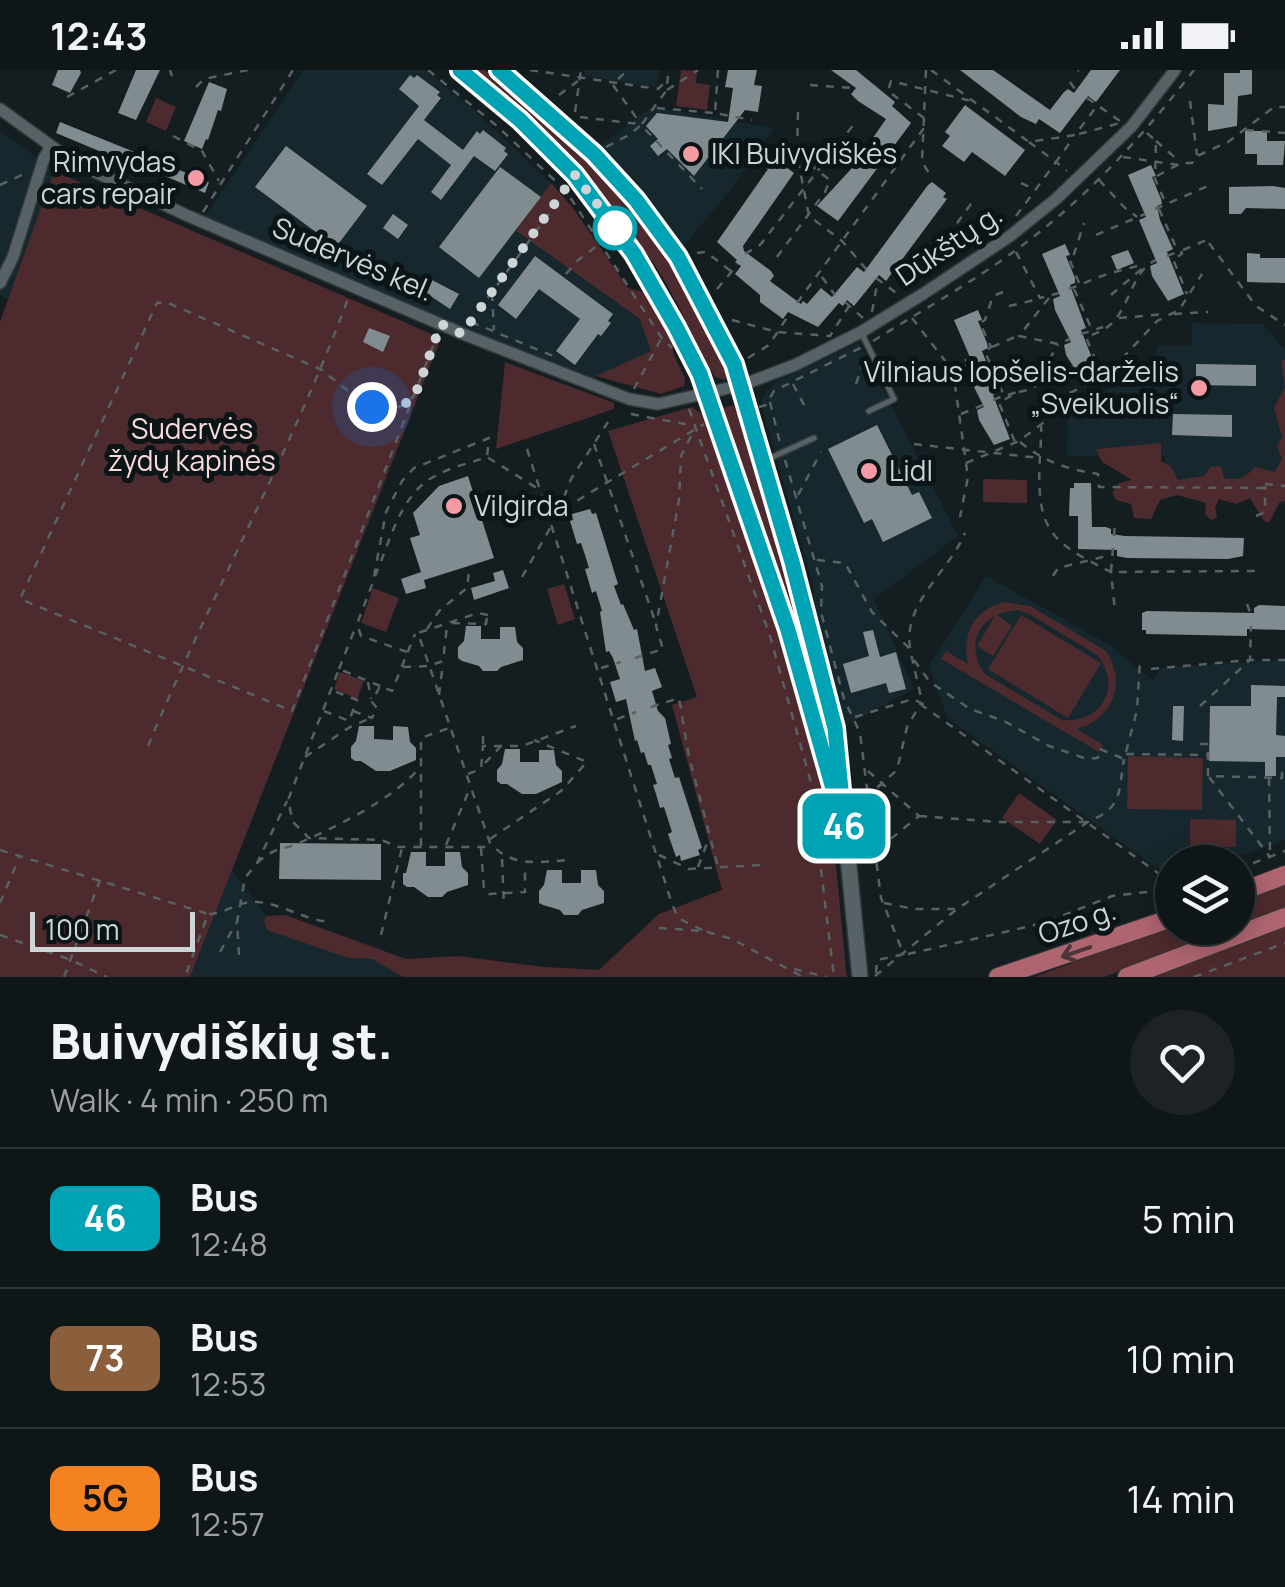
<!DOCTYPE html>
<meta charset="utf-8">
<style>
:root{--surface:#0f1618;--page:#1d2325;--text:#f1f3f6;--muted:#9b9fa2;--line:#2f3537}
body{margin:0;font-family:Manrope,sans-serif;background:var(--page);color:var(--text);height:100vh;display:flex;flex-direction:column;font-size:38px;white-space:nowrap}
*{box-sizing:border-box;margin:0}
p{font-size:32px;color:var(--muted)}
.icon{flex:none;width:55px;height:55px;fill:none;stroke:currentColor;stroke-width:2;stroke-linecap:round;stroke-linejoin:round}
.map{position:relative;height:907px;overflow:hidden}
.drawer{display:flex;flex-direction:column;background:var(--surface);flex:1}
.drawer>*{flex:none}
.badge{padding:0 20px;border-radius:15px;font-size:35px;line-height:65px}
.fabs{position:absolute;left:1155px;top:775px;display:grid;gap:20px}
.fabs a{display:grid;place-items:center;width:100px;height:100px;border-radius:50%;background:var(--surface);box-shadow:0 5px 25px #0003,0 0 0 2px var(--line);font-size:50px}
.scale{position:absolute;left:30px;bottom:25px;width:165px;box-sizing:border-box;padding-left:10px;border:5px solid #ced5d7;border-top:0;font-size:28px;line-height:35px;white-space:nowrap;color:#ced5d7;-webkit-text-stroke:8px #0b1517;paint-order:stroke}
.you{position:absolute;width:50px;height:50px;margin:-25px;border:8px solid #fff;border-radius:50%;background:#1a73e8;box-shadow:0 0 0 15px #1a73e833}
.map>.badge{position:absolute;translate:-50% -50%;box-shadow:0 0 0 5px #fff}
.round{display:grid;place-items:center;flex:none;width:105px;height:105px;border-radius:52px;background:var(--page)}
.head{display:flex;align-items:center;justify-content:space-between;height:170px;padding:0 50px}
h1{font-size:48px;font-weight:800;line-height:75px}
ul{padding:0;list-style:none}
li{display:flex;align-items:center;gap:30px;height:140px;padding:0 50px;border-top:2px solid var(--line)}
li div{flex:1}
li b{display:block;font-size:38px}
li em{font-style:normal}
li .badge{min-width:110px;font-weight:700;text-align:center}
.status{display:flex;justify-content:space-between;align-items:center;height:70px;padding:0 50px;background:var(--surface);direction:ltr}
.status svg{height:28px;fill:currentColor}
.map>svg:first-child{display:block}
.built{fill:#16282d}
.green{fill:#4c2a2d;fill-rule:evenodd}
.building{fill:#808c90}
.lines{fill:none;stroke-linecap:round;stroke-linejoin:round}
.lane-casing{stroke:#33393b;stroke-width:8}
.street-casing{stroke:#33393b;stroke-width:14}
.secondary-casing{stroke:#33393b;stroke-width:18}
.primary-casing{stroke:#33393b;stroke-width:20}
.path{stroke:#586163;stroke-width:2.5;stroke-dasharray:8 8;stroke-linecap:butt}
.lane{stroke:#566265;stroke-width:5}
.street{stroke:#566265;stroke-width:11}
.secondary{stroke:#566265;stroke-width:15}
.primary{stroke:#ae6570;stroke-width:18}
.oneway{stroke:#4c353b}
.line-casing{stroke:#fff;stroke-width:22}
.line{stroke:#00a3b4;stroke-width:15}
.walk{stroke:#ced5d7;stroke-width:10;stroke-dasharray:0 18}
.poi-dot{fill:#f49aa2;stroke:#0b1517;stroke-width:4}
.stop-dot{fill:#fff;stroke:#00a3b4;stroke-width:5}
.labels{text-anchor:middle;stroke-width:10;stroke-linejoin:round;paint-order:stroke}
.poi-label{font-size:28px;fill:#ced5d7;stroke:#0b1517;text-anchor:start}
.street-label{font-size:28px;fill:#ced5d7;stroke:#0b1517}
.park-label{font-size:28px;fill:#fad9db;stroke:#0b1517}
</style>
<div class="status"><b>12:43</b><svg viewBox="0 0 49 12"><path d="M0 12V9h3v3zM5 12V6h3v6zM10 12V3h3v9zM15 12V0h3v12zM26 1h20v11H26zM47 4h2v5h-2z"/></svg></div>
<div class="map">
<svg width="1285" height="907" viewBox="0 0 1285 907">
<rect width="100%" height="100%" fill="#141e20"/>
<path class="built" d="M303 0H425L476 42 551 113 517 162 640 249 652 282 589 310 204 148Z
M577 0H659L657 17 585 6V1Z
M651 37 774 58 729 122 680 180 654 142 599 77Z
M0 60 54 101 9 230 0 225Z
M1192 253 1263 254 1285 280V414H1165V386H1067L1068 337 1156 299 1157 276H1192Z
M859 273 958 466 874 529 914 619 843 657 813 539 814 518 761 335 763 326 776 312Z
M986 506 1108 574 1152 610 1161 598 1285 590V770L1223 792H1172V809L947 648 929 596Z
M231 799 267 846 264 850 348 888 372 889 385 894 403 907H190Z"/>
<path class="green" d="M470 0H485C541 48 601 94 644 155 677 201 703 250 728 301L725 310 715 307C694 272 679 232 656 197 606 120 538 62 470 0Z
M681 0 697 1 696 13 710 15 707 40 676 36Z
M156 28 176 37 166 61 146 52Z
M54 101 441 268 190 907H0V252Z
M551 113 573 138 628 218 643 222 673 268V283L685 308 684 316 661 324 596 306 651 281 640 249 516 161Z
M1281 290H1285V431L1279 433 1269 453 1264 451 1250 428 1236 434 1219 429 1215 438 1217 448 1211 450 1205 444 1206 433 1177 425 1160 430 1151 449 1134 448 1131 434 1116 430 1112 423 1119 413 1132 410 1102 392 1096 379 1161 373V391L1171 397 1178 410 1204 406 1210 397 1221 396 1224 408C1239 411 1245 408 1255 397L1275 402 1282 389 1277 376 1282 367 1274 338 1285 317Z
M505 292 614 333V339L496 379Z
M733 335 742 349 795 523 838 708 793 549 722 353 723 338Z
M692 337 705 346C746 461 791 576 820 695 836 764 839 837 847 907H403L372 889 348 888 267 860 264 850 267 846 285 845 406 889 458 886 544 897 599 900 659 844 722 820 672 635 697 627 608 361Z
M983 409 1027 410V433L983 432Z
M564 514 575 549 558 555 547 519Z
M373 518 399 528 386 562 361 553Z
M1003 532 1030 536 1106 581C1127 613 1113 649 1077 659L1103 675 1099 682 941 589 946 581 968 594C962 564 973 541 1003 532ZM1018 540 1029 544 1097 585C1123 616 1101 654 1062 650L985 604C970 583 972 559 995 546L977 576 993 586 1012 556 996 544Z
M1021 545 1101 593 1068 648 988 599Z
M340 602 364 611 357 629 334 619Z
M1128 686 1203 688 1202 740 1127 739Z
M1019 723 1057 750 1040 774 1002 748Z
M1190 749 1236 750V777L1190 776Z
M1285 812V839L1238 857V831Z
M1285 855V907H1150Z
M1172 856 1236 858 1104 907H1034Z"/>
<path class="building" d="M58 0H80L81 3 70 23 52 15Z
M136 0H160L136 50 118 43Z
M728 0H757L754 15 762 16 758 42 745 40 694 106 667 79 658 86 650 76 658 69 646 56 657 43 728 52 733 18 725 17Z
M831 0H856L895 32 892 36 911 53 838 151 817 136 852 98 886 49 858 31 851 24 856 18Z
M960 0H993L1050 40 1064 22 1068 19 1074 23 1091 0H1120L1096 32 1088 26 1060 63 1039 49 1036 54 1021 47Z
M1240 0H1252V24L1238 26 1237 56 1208 61V34L1224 35V3H1240Z
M410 5 414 8 417 5 440 22 437 25 441 28 424 50 463 80 477 61 480 64 483 60 506 78 504 81 508 84 495 101 474 86 441 130 431 122 451 95 418 69 382 115 367 104 419 36 399 19Z
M209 12 227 19 221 41 218 40 208 70 206 69 202 79 184 71Z
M965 35 1025 80 1005 106 972 82 964 92 942 76 950 66 945 62Z
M60 52 209 112 205 123 132 92 124 100 123 91 56 63Z
M1245 61H1267V71H1285L1283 95H1257V84H1245Z
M810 74 824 85 816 97 801 86Z
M286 76 367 136 336 177 255 117Z
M772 87 794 103 743 176 744 181 771 201 774 206 770 211 801 234 803 231 807 234 821 218 832 227 857 197 864 202 928 115 932 112 946 123 943 127 947 129 886 211 879 205 854 236 847 230 843 236 839 233 818 257 788 242 783 249 760 232V225L735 204 741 196 735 192 737 190 717 172 768 99 765 97Z
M1151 95 1156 106 1152 107 1161 129 1162 134 1157 136 1160 150 1173 179 1167 182 1184 224 1168 231 1152 206 1150 196 1157 193 1139 150 1146 147 1128 105Z
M500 97 541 127 479 208 439 177Z
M1273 116 1285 118V139L1246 138 1241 144H1229V117Z
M393 144 408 155 398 169 383 158Z
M1065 174 1070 185 1066 186 1075 208V213L1070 215 1086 258 1081 260 1098 303 1082 310 1066 285 1064 275 1071 272 1055 240 1053 229 1060 226 1042 184Z
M1128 180 1134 193 1117 200 1111 186Z
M1247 183 1260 184V188H1285V213L1247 212Z
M535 186 613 244 608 251 611 253 601 266 598 264 575 295 556 281 580 249 539 219 516 249 498 235Z
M430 209 459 224 450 239 423 221Z
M978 240 982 250 978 251 987 273 988 278 982 281 998 323 993 325 1010 369 994 375 979 350 977 340 984 337 968 305 965 295 972 292 954 250Z
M369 258 390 266 383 282 363 272Z
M1196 294 1256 295V316L1196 315Z
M1173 344 1232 345V367L1172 365Z
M877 355 912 425 919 422 932 448 883 472 872 449 864 453 828 379Z
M468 406 494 488 424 510 426 518 406 524 401 509 421 502 410 468 420 465 413 443 439 416Z
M1074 413H1091L1092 457H1106L1111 459V464L1125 466 1244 468 1243 486 1228 489 1127 488 1117 486V480L1078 479V446H1069L1070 418H1074Z
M590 439 592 444 596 443 601 459 618 514 614 516 621 535 623 534 634 560 637 559 645 601 655 598 662 617 652 621 658 641 665 648 671 674 668 675 672 688 669 689 675 708 679 707 702 778 698 780 700 785 681 791 680 785 676 787 668 764 672 762 664 737 660 738 656 724 653 715 657 714 651 695H648L644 682 641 683 637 670 635 671 626 629 616 632 610 612 620 609 613 588 609 581 606 582 600 542 602 541 596 521 592 523 585 499 589 498 585 485 581 473 577 474 570 451 573 450 572 444Z
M503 500 509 518 474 530 471 518 495 511 493 503Z
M1259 535 1285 536V560L1247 559V566L1146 564V560H1142V543L1147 541 1254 543V538Z
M466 556H481V569H500V557H515L517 572 523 578V590L501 597 497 601H483L479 596 462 591 458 588V577L464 571Z
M873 560 880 587 896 582 906 619 889 623 886 613 851 623 843 594 869 586 863 562Z
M1251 615 1285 616V627H1277L1276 665 1285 666V687H1276V706H1265V692L1209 691 1210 636H1251Z
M1173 636H1184L1183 671 1172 670Z
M359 656H374V669L393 670V656L408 657 410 672 416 678V690L390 701H376L361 691H355L351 688V677L356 671Z
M505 679H520V692H539V680H554L556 695 562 701V712L536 724H522L507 714H501L497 711V700L502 694Z
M280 773 381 774V810L279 809Z
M411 782H426V796H445V782H460L462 797 468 803V815L447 822 442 827H428L414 817H407L403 814V803H406Z
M547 800H562V813H581V800H596L598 815 604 821V833L582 840 578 845H564L560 840 543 835 539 833V821L544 815Z"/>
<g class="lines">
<defs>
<path id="lane" d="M861 262 894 329 869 341
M766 390 814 368"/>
<path id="street" d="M0 39 72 91 186 145 468 266 629 329 658 334 742 315 795 295 861 262 923 224 1010 166 1056 129 1132 56 1175 0
M0 213 13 187 44 88 50 78"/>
<path id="secondary" d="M460 0 520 50 575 105 634 184 677 257 700 305 788 560 836 728
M499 0 571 62 636 131 677 187 734 294 801 526 835 658 860 907"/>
<path id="primary" d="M1238 823 1285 805
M998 907 1172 848
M1127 907 1285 847"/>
</defs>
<use href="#lane" class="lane-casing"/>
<use href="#street" class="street-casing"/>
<use href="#secondary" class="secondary-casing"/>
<use href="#primary" class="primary-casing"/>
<path class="path" d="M170 0 172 6
M428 0 497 56 566 121 661 267 672 278
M530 0 658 19 668 9
M718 0 715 43 752 50
M926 0 922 92 929 103
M931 0 1029 72 1075 65 1097 36
M1078 0 1079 1
M618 9 628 0
M1070 12 1077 22
M613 15 640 53
M810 15 852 18
M196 17 204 9 248 0
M667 20 698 0
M559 25 578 11
M67 27 116 0
M1087 28 1120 51
M1190 31 1197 85
M657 38 714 43
M575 42 581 0
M798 42 797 85 809 146 842 171 867 200
M580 47 639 54
M924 48 888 21 891 11 971 31
M642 54 666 21 669 0
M1246 60 1285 63
M1147 63 1156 71 1155 109 1166 134
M1079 64 1120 53
M173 66 202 81 219 111
M1156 71 1180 92
M1029 72 1056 92 1073 68
M606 77 629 65 641 55 702 119
M1123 87 1179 95
M1157 106 1181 93H1192L1197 86 1228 72 1274 37H1285
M1099 110 1124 137 1137 147
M1021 113 1036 120
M0 115 26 103
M1155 139 1208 116
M1159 139 1178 182
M203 142 293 0
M1016 146 1056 92 1067 101
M1096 165 1145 144
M1209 173 1256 236 1285 255
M1183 180 1209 169
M1181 181 1182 184 1173 189 1187 224
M1016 182 1040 228 1059 223
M697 183 706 182 732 202
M745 184 760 175 854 54
M1167 186 1175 183
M777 187 825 122 830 110 778 71
M566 204 577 191 606 169
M822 207 835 225
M876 208 899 225
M1079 213 1069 188 1074 184 1084 153
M910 218 976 127
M717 219 738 194
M1069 219 1107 204 1145 194
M1074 219 1092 260
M1003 222 993 226 985 250 980 253 991 277 985 282 1004 326 1017 322 999 333 1015 372
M492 223 494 260
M1111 225 1144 197
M1049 228 1019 266 1058 274 1070 269
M845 232 863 248
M797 233 924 58
M1009 236 1039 229
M872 242 878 209
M1174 244 1208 242
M912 248 953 301 968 407 960 447
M1119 248 1166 244
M732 250 777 262 830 266 849 236
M471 252 553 286 554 289
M469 254 564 123
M1081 264 1103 257
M873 271C921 241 971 213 1016 180 1085 130 1142 67 1194 0
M992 277 1017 266
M748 288 769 275 790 243
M950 297 971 288
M1102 306 1086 267C1097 263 1106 260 1114 251 1130 233 1134 199 1156 190
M793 314 806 339
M856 314 864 290 862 284
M634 319 661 269
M1019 322 1033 319 1058 274
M416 323 405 335 382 341 358 329 322 300 166 232 157 233 20 529 292 641 438 263
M993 330 1003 326
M770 332 780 373
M759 337 766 335 774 321 862 277
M1038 338C1043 354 1041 368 1040 385 1036 459 1048 471 1111 502L1115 541
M689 339 770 566 810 709 834 907
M631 344 695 356
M961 344 983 335
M1020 372C1045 392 1066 399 1098 404L1099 417 1265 418
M594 374 656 554
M914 374 1039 388
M527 379 672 834 678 848 704 861
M785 390 822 516 821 542 844 629 860 663 881 828 904 885
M966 393 1019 371 1043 353 1067 324 1105 307 1157 251 1179 240 1202 204
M1265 414 1285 416
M798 425 821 382
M558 442 571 409 608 352
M1256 446 1265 442V416
M550 447 704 354
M1114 466 1115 452
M1113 478 1111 502 1256 501
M817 490 845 493 872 542 910 579 923 636 1172 813
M375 506C390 472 400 424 435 406 451 397 470 393 487 387L540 420
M1053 506 1058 498 1111 485
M522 507 552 455
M1247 534 1251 545
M488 545 478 543 418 563 490 773C512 798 539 792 569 790
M452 553 486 554 487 546
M427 559 439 541 467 518 469 502
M910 578C903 532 949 502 965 463
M407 582 361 566 357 554 373 512 386 442 402 411 414 398 489 368 487 387
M635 588 663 579 656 556 679 430 681 386 695 358
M914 590 930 612 970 639 1004 651 1049 676 1087 689 1097 688 1104 681
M403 597 429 596 443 591 447 556
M601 598 621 592
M339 599 356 556
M1151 599 1250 590 1251 556
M368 612 371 629
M380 616 339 599 288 730 293 752 309 768 382 770 397 777H493
M439 625 443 593
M1200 636 1250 590H1285
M651 637 679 628 689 687 718 797
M324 641 349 651 357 630 331 620
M353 641 372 648 377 638 372 632 380 616 392 621 415 564
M855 647 913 629 921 633 907 657 897 700 870 724
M617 649 636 642
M483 674V659
M1200 674H1208V706L1282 708V703H1285
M148 676C211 525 292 380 349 226
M1100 679 1124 689 1125 684 1207 685
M1126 682 1137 640 1140 590
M305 687 350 657 371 648
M485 693 500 677
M868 701 919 746 877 780
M468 704 481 699 483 676H522L576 656
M1209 707 1270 787
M1269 708 1270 785
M919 746 999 752H1088
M490 769 561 721 587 692 534 670
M446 775 470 718
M421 776V668L449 658
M481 778 484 820 489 824 525 822V795
M0 780 208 844 185 907
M659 785 689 799 760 795
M502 789 504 837
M257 793C278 775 278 782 299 773 338 756 394 729 421 696
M698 797 709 768
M1238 799 1285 781
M0 833 19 788
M884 833 914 839H955
M209 844C226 844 239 830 257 832 279 833 303 849 329 852
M659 858 704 861 732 869 803 907
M0 865 71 890 107 907
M381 865 402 778
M220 882 236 853
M908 884 1044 853 1112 826 1172 819
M239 885 237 852 245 808 257 793 287 731
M794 899 827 907
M876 903 877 890 900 885
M875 906 957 839 1088 752C1123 737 1118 724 1124 689
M64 907 100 810
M1194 907 1285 873"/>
<use href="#lane" class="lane"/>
<use href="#street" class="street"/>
<use href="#secondary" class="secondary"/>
<use href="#primary" class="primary"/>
</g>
<defs><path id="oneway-shaft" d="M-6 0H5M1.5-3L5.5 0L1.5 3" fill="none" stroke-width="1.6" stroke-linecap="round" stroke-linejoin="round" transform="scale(2.5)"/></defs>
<use class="oneway" href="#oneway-shaft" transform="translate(1076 882) rotate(161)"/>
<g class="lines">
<defs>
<path id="line" d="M460 0 520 50 575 105 634 184 676 257 700 304 788 560 845 761 835 658 792 492 734 294 678 187 636 130 594 84 499 0"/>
</defs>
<use href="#line" class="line-casing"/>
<use href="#line" class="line"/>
<path class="walk" d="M372 337C391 344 404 338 416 323L441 254 462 264 575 105 618 161 615 158"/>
</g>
<g class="poi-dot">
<circle cx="691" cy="84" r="10"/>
<circle cx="196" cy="108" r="10"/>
<circle cx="1199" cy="318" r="10"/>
<circle cx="869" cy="401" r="10"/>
<circle cx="454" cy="436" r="10"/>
</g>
<circle class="stop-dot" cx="615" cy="158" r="20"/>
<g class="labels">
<g class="poi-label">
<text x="711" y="94">IKI Buivydiškės</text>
<text x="176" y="102" text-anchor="end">Rimvydas<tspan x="176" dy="32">cars repair</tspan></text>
<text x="1179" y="312" text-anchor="end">Vilniaus lopšelis-darželis<tspan x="1179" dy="32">„Sveikuolis“</tspan></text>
<text x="889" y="411">Lidl</text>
<text x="474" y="446">Vilgirda</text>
</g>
<g class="street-label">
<text transform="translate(949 175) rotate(-34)" y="10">Dūkštų g.</text>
<text transform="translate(353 189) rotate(23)" y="10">Sudervės kel.</text>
<text transform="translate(1077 852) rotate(-19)" y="10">Ozo g.</text>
</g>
<g class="park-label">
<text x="192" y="369">Sudervės<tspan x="192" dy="32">žydų kapinės</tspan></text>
</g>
</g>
</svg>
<div class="fabs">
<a><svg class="icon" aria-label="layers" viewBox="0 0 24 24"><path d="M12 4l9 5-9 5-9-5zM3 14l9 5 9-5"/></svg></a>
</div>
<div class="scale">100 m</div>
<div class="you" style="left:372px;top:337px"></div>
<b class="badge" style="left:844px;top:756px;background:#00a3b4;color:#fff">46</b>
</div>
<section class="drawer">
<div class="head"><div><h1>Buivydiškių st.</h1><p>Walk · 4 min · 250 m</p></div><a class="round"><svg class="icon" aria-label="heart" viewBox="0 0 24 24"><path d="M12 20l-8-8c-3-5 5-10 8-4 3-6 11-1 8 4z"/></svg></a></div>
<ul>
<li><span class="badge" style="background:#00a3b4;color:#fff">46</span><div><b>Bus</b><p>12:48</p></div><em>5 min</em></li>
<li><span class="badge" style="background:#8b5e3c;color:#fff">73</span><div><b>Bus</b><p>12:53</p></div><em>10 min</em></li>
<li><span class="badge" style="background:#f58220;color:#111">5G</span><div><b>Bus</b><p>12:57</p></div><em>14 min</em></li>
</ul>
</section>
